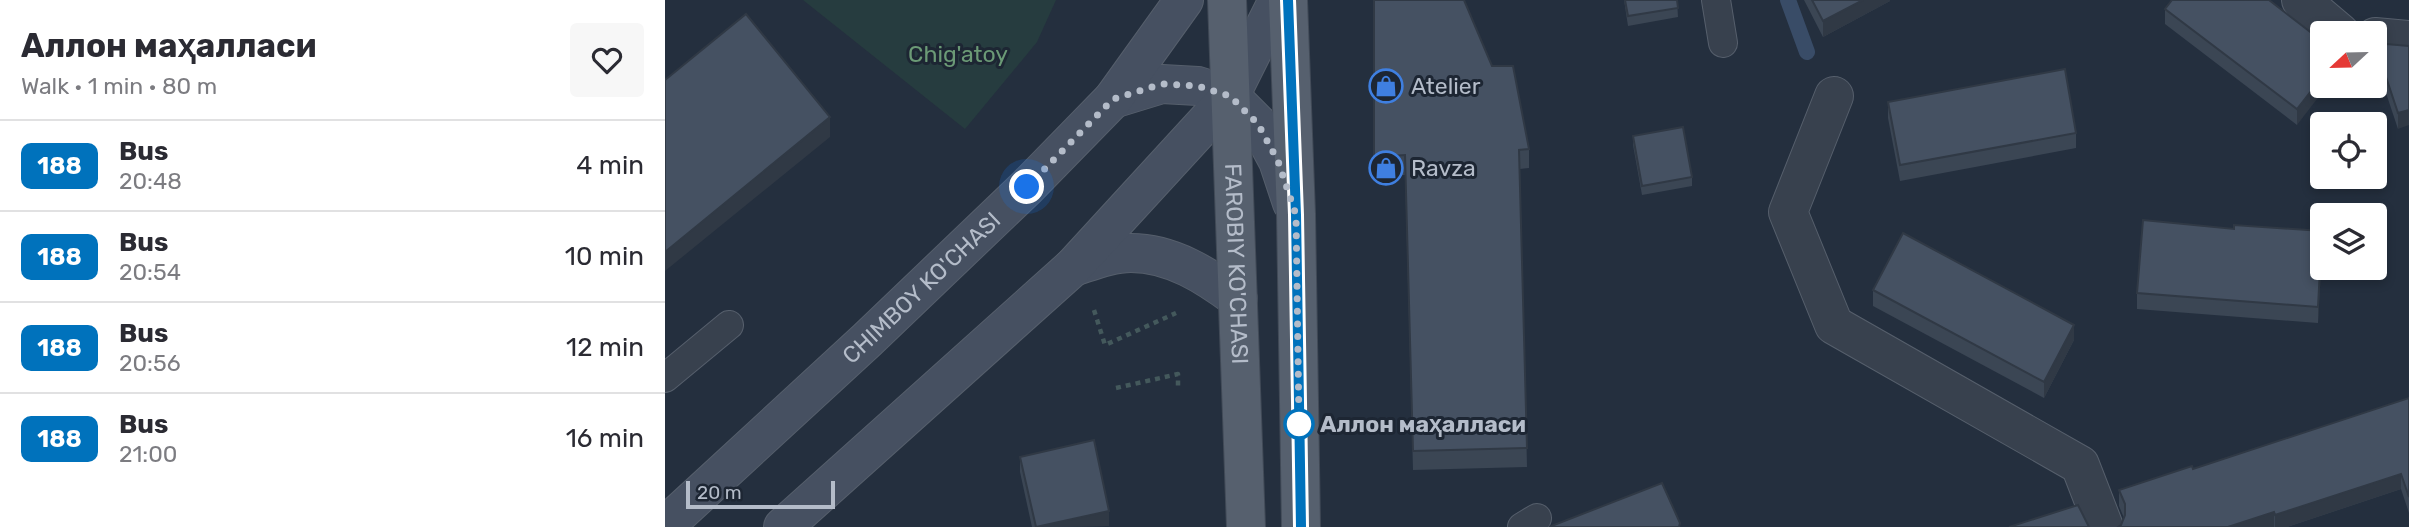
<!DOCTYPE html>
<meta charset="utf-8">
<style>
:root{--surface:#fff;--page:#f7f7f7;--text:#2b2b33;--muted:#7c7c81;--line:#e1e1e2}
body{margin:0;font-family:Rubik,sans-serif;background:var(--page);color:var(--text);height:100vh;display:flex;flex-direction:column;font-size:26px;white-space:nowrap}
*{box-sizing:border-box;margin:0}
p{font-size:23px;color:var(--muted)}
.icon{flex:none;width:38px;height:38px;fill:none;stroke:currentColor;stroke-width:2;stroke-linecap:round;stroke-linejoin:round}
.map{position:relative;flex:1;overflow:hidden}
.sheet{display:flex;flex-direction:column;background:var(--surface);width:665px}
.sheet>*{flex:none}
.badge{padding:0 14px;border-radius:10px;font-size:24px;line-height:46px}
.needle{width:46px;rotate:248deg}
.tools{position:absolute;left:1645px;top:21px;display:grid;gap:14px}
.tools a{display:grid;place-items:center;width:77px;height:77px;border-radius:7px;background:var(--surface);box-shadow:0 4px 10px #0003;font-size:35px}
.scale{position:absolute;left:21px;bottom:18px;width:149px;box-sizing:border-box;padding-left:7px;border:4px solid #b4bcc9;border-top:0;font-size:19px;line-height:24px;white-space:nowrap;color:#b4bcc9;-webkit-text-stroke:5px #1d2633;paint-order:stroke}
.you{position:absolute;width:35px;height:35px;margin:-18px;border:5px solid #fff;border-radius:50%;background:#1a73e8;box-shadow:0 0 0 10px #1a73e833}
.map>.badge{position:absolute;translate:-50% -50%;box-shadow:0 0 0 4px #fff}
.round{display:grid;place-items:center;flex:none;width:74px;height:74px;border-radius:7px;background:var(--page)}
.overview{display:flex;align-items:center;justify-content:space-between;height:119px;padding:0 21px}
h1{font-size:33px;font-weight:700;line-height:52px}
ul{padding:0;list-style:none}
li{display:flex;align-items:center;gap:21px;height:91px;padding:0 21px;border-top:2px solid var(--line)}
li div{flex:1}
li b{display:block;font-size:26px}
li em{font-style:normal}
li .badge{min-width:77px;font-weight:700;text-align:center}
main{display:flex;flex:1;min-height:0}
.map>svg:first-child{display:block}
.green{fill:#263c3f}
.lines{fill:none;stroke-linecap:round;stroke-linejoin:round}
.stream{stroke:#394c67;stroke-width:16}
.lane-casing{stroke:#565f6c;stroke-width:30}
.street-casing{stroke:#565f6c;stroke-width:40}
.secondary-casing{stroke:#565f6c;stroke-width:40}
.primary-casing{stroke:#414a57;stroke-width:40}
.path{stroke:#44595c;stroke-width:4.5;stroke-dasharray:5 5;stroke-linecap:butt}
.lane{stroke:#38414e;stroke-width:28}
.street{stroke:#38414e;stroke-width:38}
.secondary{stroke:#465061;stroke-width:38}
.primary{stroke:#56606e;stroke-width:38}
.wall{fill:#3b4654}
.shaded-wall{fill:#303945}
.building{fill:#455162;stroke:#303945;stroke-width:2}
.line-casing{stroke:#fff;stroke-width:16}
.line{stroke:#0072bc;stroke-width:10}
.walk{stroke:#b4bcc9;stroke-width:7;stroke-dasharray:0 12.6}
.stop-dot{fill:#fff;stroke:#0072bc;stroke-width:3.5}
.labels{text-anchor:middle;stroke-width:6;stroke-linejoin:round;paint-order:stroke}
.park-label{font-size:23px;fill:#6b9a76;stroke:#1d2633}
.poi-label{font-size:23px;fill:#b4bcc9;stroke:#1d2633;text-anchor:start}
.street-label{font-size:23px;fill:#b4bcc9;stroke:#1d2633}
.stop-label{font-size:23px;font-weight:bold;fill:#b4bcc9;stroke:#1d2633;text-anchor:start}
</style>
<main>
<section class="sheet">
<div class="overview"><div><h1>Аллон маҳалласи</h1><p>Walk · 1 min · 80 m</p></div><a class="round"><svg class="icon" aria-label="heart" viewBox="0 0 24 24"><path d="M12 20l-8-8c-3-5 5-10 8-4 3-6 11-1 8 4z"/></svg></a></div>
<ul>
<li><span class="badge" style="background:#0072bc;color:#fff">188</span><div><b>Bus</b><p>20:48</p></div><em>4 min</em></li>
<li><span class="badge" style="background:#0072bc;color:#fff">188</span><div><b>Bus</b><p>20:54</p></div><em>10 min</em></li>
<li><span class="badge" style="background:#0072bc;color:#fff">188</span><div><b>Bus</b><p>20:56</p></div><em>12 min</em></li>
<li><span class="badge" style="background:#0072bc;color:#fff">188</span><div><b>Bus</b><p>21:00</p></div><em>16 min</em></li>
</ul>
</section>
<div class="map">
<svg width="1744" height="527" viewBox="0 0 1744 527">
<rect width="100%" height="100%" fill="#242f3e"/>
<path class="green" d="M138 0H391L372 42 300 129Z"/>
<g class="lines">
<path class="stream" d="M1123 0 1142 52"/>
<defs>
<path id="lane" d="M1051 0 1058 43
M0 378 64 325
M857 527 872 518"/>
<path id="street" d="M1636 0 1675 33
M1710 37 1744 40
M1169 96 1123 212 1169 325 1415 465 1439 527"/>
<g id="secondary">
<path d="M448 99 497 84 533 86 565 96 593 124 613 161 627 203"/>
<path d="M408 267C427 261 446 253 466 253 507 253 542 276 573 299"/>
<path id="s1" d="M0 526 202 340 362 187 448 99 519 0"/>
<path d="M118 527 408 267 565 96 613 0"/>
</g>
<g id="primary">
<path id="s2" d="M562 0 581 527"/>
<path d="M623 0 631 214 636 527"/>
</g>
</defs>
<use href="#lane" class="lane-casing"/>
<use href="#street" class="street-casing"/>
<use href="#secondary" class="secondary-casing"/>
<use href="#primary" class="primary-casing"/>
<path class="path" d="M429 310 440 345 511 313
M451 388 513 374V388"/>
<use href="#lane" class="lane"/>
<use href="#street" class="street"/>
<use href="#secondary" class="secondary"/>
<use href="#primary" class="primary"/>
</g>
<path class="wall" d="M709 0 864 149V168L855 169 862 467 748 470 740 175 709 176Z
M959 0H1012L1013 17 963 26Z
M1139 0H1225V1L1158 37Z
M1500 9 1657 41 1632 125 1500 24Z
M1742 46 1733 129 1711 63V47Z
M1223 102 1411 133V148L1235 181 1223 118Z
M968 136 1027 177V186L977 195 968 145Z
M1657 231 1653 323 1472 309V293Z
M1208 290 1409 340 1379 398 1208 306Z
M1744 398V513L1736 489 1622 527H1453L1456 525 1459 518 1454 506V490L1528 469Z
M355 457 444 526 367 527 355 472Z"/>
<path class="shaded-wall" d="M1198 0H1225V1L1158 37V21Z
M1657 77V86H1662L1632 125V109Z
M1744 110V125L1733 129V113Z
M165 117V137L0 271V252Z
M1657 237V253L1653 323V307Z
M1409 325V340L1379 398V382Z
M1736 474V489L1622 527H1610V515Z
M444 511V526L371 527Z
M1609 512V527H1563Z"/>
<path class="building" d="M709 0H799L827 66H848L864 149 854 150 862 448 748 451 740 155 709 157Z
M960 0H1012L1013 8 963 16Z
M1147 0H1198L1158 21Z
M1507 0H1604L1657 41V77L1632 109 1500 9Z
M81 14 165 117 0 252V80Z
M1721 44 1744 46V110L1733 113 1711 47Z
M1400 69 1411 133 1235 165 1223 102Z
M1018 127 1027 177 977 186 968 136Z
M1478 220 1569 229V225L1657 231 1653 307 1472 293Z
M1238 233 1409 325 1379 382 1208 290Z
M1744 398V497L1736 474 1610 515 1609 512 1563 527H1453L1456 525 1460 515V504L1454 490 1527 466 1528 469Z
M429 440 444 511 371 527 355 457Z
M997 483 1015 523 1014 527H884Z
M1413 505 1424 527H1344Z"/>
<g class="lines">
<defs>
<path id="line" d="M623 0 631 215 636 527"/>
</defs>
<use href="#line" class="line-casing"/>
<use href="#line" class="line"/>
<path class="walk" d="M362 187 448 99 497 84 533 86 565 96 593 124 613 161 631 215 634 424"/>
</g>
<defs>
<symbol id="shop-ring" viewBox="-11 -11 22 22"><circle r="9.5" fill="#1d2633" stroke="#3f7fe0" stroke-width="1.5"/><path d="M-5-2.5h2.3a2.7 3.5 0 0 1 5.4 0H5L5.5 6h-11ZM-1.5-2.5h3a1.5 2.3 0 0 0-3 0Z" fill="#3f7fe0"/></symbol>
</defs>
<g fill-rule="evenodd">
<use href="#shop-ring" x="702" y="67" width="38" height="38"/>
<use href="#shop-ring" x="702" y="149" width="38" height="38"/>
</g>
<circle class="stop-dot" cx="634" cy="424" r="14"/>
<g class="labels">
<g class="park-label">
<text x="293" y="62">Chig'atoy</text>
</g>
<g class="poi-label">
<text x="746" y="94">Atelier</text>
<text x="746" y="176">Ravza</text>
</g>
<g class="street-label">
<text dy="8" stroke="none"><textPath href="#s2" startOffset="264">FAROBIY KO'CHASI</textPath></text>
<text dy="8" stroke="none"><textPath href="#s1" startOffset="350">CHIMBOY KO'CHASI</textPath></text>
</g>
<g class="stop-label">
<text x="655" y="432">Аллон маҳалласи</text>
</g>
</g>
</svg>
<div class="tools">
<a><svg class="needle" viewBox="-14 -14 28 28"><path d="M0-13l5 13h-10z" fill="#e53935"/><path d="M0 13l5-13h-10z" fill="#7c7c81"/></svg></a>
<a><svg class="icon" aria-label="locate" viewBox="0 0 24 24"><circle cx="12" cy="12" r="6"/><path d="M12 2v4M12 18v4M2 12h4M18 12h4"/></svg></a>
<a><svg class="icon" aria-label="layers" viewBox="0 0 24 24"><path d="M12 4l9 5-9 5-9-5zM3 14l9 5 9-5"/></svg></a>
</div>
<div class="scale">20 m</div>
<div class="you" style="left:362px;top:187px"></div>
</div>
</main>
